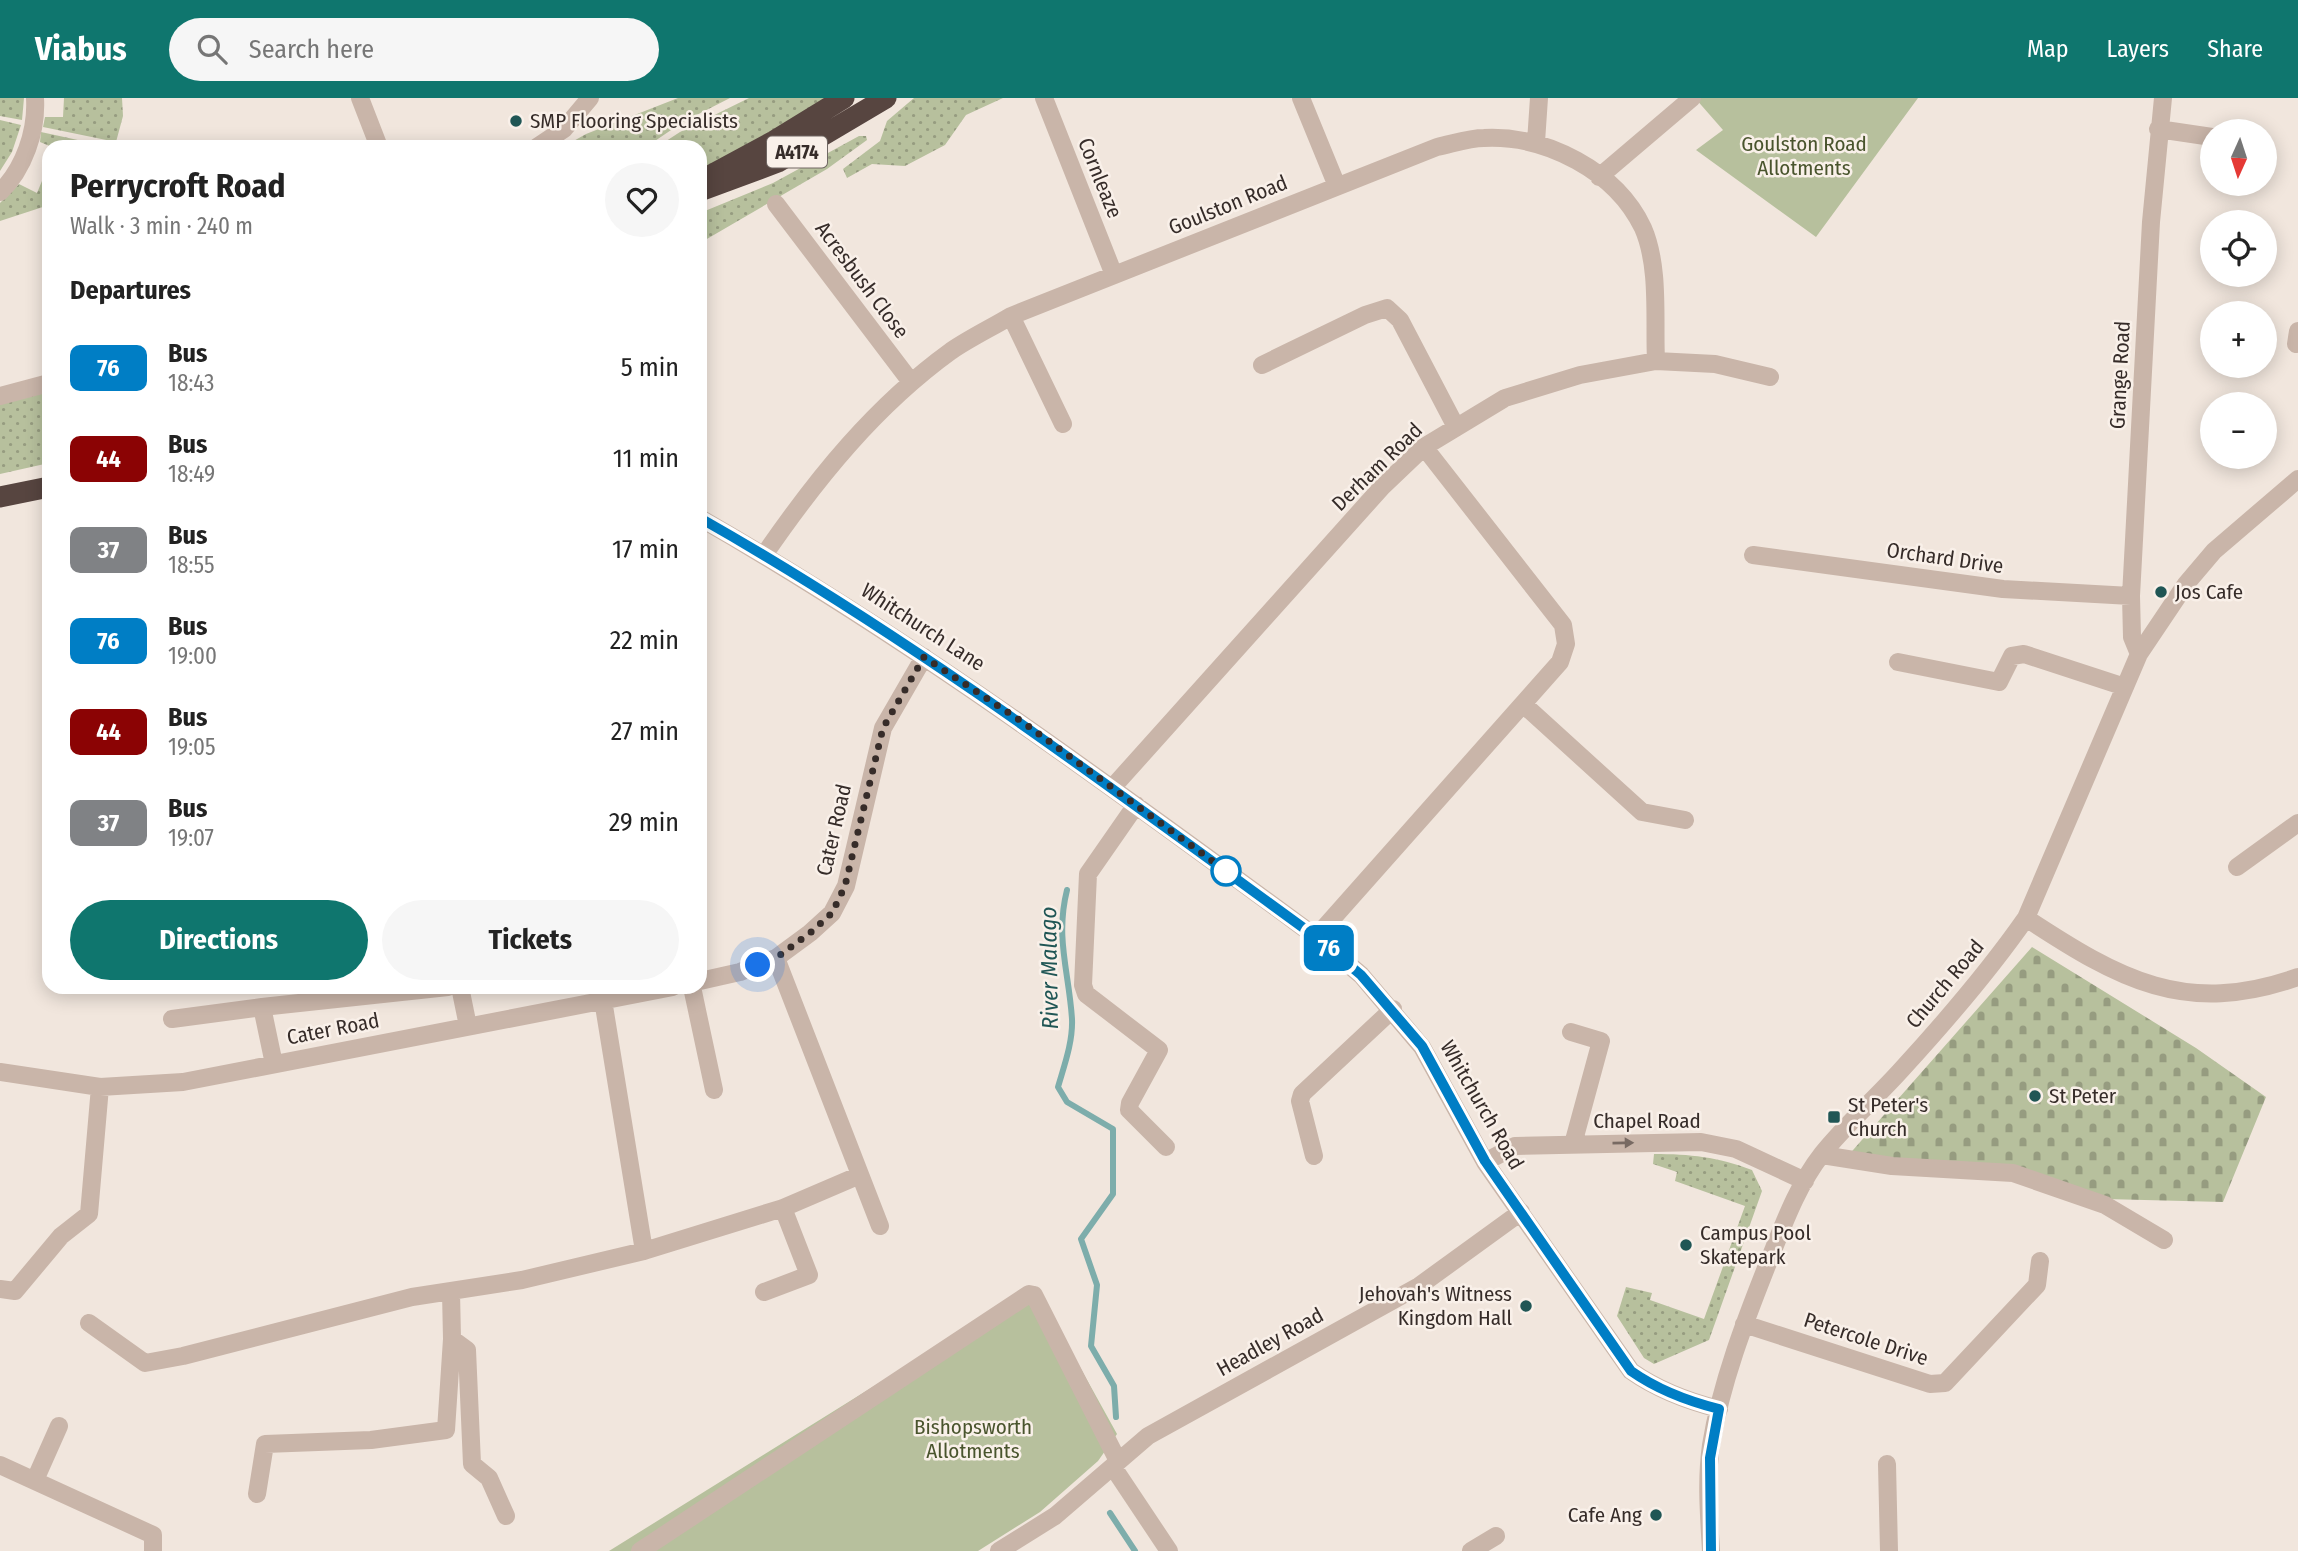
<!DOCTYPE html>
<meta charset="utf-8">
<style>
:root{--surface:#fff;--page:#f6f6f6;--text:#222;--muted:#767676;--accent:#0f766e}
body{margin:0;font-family:"Fira Sans Condensed",sans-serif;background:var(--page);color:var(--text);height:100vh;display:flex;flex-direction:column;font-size:26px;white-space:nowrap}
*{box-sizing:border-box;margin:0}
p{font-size:23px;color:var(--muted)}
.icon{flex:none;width:38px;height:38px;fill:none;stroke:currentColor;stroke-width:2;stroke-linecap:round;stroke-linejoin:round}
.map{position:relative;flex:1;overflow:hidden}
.drawer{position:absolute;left:42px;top:42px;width:665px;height:854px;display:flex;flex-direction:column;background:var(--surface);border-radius:21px;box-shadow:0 4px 18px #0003}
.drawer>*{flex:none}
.badge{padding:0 14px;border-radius:10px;font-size:24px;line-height:46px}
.needle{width:46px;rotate:183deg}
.tools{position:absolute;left:2200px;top:21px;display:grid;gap:14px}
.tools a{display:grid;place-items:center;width:77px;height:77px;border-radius:50%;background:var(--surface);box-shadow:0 4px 18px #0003;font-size:35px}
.you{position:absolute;width:35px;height:35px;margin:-18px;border:5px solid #fff;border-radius:50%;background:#1a73e8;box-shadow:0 0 0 10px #1a73e833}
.map>.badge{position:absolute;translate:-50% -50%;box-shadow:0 0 0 4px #fff}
h2{padding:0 28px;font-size:26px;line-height:63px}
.round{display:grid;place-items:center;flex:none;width:74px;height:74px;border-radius:37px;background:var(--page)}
.summary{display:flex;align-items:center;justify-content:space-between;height:119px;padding:0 28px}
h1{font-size:33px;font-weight:700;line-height:52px}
.action{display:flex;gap:14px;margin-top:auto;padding:14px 28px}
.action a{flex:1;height:80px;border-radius:42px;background:var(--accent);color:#fff;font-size:28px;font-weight:700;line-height:80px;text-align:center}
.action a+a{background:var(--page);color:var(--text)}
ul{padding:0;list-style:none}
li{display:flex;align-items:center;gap:21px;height:91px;padding:0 28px}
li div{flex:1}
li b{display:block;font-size:26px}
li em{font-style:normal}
li .badge{min-width:77px;font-weight:700;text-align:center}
header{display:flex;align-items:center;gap:42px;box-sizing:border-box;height:98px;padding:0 35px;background:var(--accent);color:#fff}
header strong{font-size:33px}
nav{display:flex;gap:38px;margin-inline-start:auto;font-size:24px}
.search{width:490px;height:63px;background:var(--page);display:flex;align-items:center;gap:18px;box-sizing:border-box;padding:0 24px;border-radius:38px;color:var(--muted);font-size:26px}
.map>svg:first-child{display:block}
.grass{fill:url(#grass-dots)}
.cemetery{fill:url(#cemetery-stones)}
.garden{fill:#b7c09d}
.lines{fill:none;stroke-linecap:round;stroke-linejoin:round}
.stream{stroke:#7dadab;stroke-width:6}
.minor{stroke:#c9b5a9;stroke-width:18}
.highway{stroke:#574540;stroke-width:21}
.oneway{fill:#786a63}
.line-casing{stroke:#fff;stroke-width:16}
.line{stroke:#007ec5;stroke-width:10}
.walk{stroke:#362c29;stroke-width:7;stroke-dasharray:0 12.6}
.poi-dot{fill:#205655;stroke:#f9f0e9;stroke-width:2.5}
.stop-dot{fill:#fff;stroke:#007ec5;stroke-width:3.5}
.labels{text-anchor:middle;stroke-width:5;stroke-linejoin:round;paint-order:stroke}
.shield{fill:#f9f0e9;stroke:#706763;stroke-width:2}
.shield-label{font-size:19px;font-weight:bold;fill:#362c29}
.poi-label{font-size:21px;fill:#362c29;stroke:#f9f0e9;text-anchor:start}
.park-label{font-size:21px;fill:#49542d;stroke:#f9f0e9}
.street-label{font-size:21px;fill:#362c29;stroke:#f9f0e9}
.water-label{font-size:23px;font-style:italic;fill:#205655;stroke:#f9f0e9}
</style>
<header>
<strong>Viabus</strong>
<div class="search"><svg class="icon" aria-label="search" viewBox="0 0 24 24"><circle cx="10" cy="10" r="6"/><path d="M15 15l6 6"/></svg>Search here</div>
<nav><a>Map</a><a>Layers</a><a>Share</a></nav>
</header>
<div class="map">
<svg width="2298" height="1453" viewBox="0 0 2298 1453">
<defs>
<pattern id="grass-dots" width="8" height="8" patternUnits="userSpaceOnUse" patternTransform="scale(1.75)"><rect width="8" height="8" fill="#b7c09d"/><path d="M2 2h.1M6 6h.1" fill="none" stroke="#969c80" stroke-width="1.8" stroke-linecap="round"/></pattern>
<pattern id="cemetery-stones" width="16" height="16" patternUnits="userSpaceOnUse" patternTransform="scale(1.75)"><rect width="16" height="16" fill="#b7c09d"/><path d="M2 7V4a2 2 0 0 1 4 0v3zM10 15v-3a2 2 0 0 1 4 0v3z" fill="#969c80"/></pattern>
</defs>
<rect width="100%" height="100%" fill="#f1e6dd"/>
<path class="grass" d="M0 0H24L22 22 0 18Z
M64 0H122L123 18 116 44 43 29 45 19H63Z
M678 0H730L683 24 646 49H563L586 36Z
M749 0H833L700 75V49H657L680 34Z
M914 0H1003L966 17 945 47 905 68 872 66 847 80 843 71 880 43 887 23Z
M0 22 21 27 12 54 0 73Z
M41 34 110 49H52L40 44Z
M859 38H866L867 42 827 71 700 145V115L773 85Z
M49 66V107L0 123V105L19 86 37 95Z
M49 294V365L0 376V305Z
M1654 1056C1690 1056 1718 1059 1752 1072L1762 1093 1709 1242 1654 1266 1644 1260 1617 1218 1626 1189 1652 1195 1650 1202 1704 1221 1745 1108 1675 1083 1677 1074 1653 1066Z"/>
<path class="cemetery" d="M2032 849 2196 950 2266 999 2223 1104 2105 1101 2014 1071 1846 1060Z"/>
<path class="garden" d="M1695 0H1918L1816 139 1696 52 1723 32Z
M1035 1188 1117 1336 1098 1363 1040 1414 978 1453H609Z"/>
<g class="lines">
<path class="stream" d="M1067 792C1055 840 1069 874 1072 921 1073 944 1064 968 1058 989L1067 1004 1113 1031V1096L1081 1141 1097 1187 1091 1248 1114 1288 1116 1319
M1110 1415 1135 1453"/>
<path class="minor" d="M360 0 379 49
M1044 0 1114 177
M1301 0 1337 88
M2158 31 2212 39
M1536 44 1539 0
M537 49 564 31 590 0
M1599 79 1692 0
M0 94C24 71 37 33 35 0
M776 106 911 284
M1011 218 1063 326
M2296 246 2298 233
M1262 267 1365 217 1387 210 1400 222 1456 329
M0 298 49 285
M700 420C916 544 1116 692 1316 839L1361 877 1422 949 1485 1064 1631 1273C1658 1292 1687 1303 1719 1311
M764 457C817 380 875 308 951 253 970 240 991 230 1011 218L1437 49C1452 46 1469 40 1484 40 1546 37 1616 73 1643 130 1660 169 1654 222 1656 263
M1753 457 2003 491 2131 498
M2139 556 2132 539 2131 498 2151 124 2163 0
M1898 564 1999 584 2012 558 2024 556 2125 589
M1523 606 1642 714 1685 722
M1112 690 1382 389 1424 349 1505 300 1580 277 1656 263 1715 266 1770 279
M1136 707 1088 776 1083 887 1086 896 1159 952 1130 1005 1129 1012 1166 1049
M2237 769 2298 725
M2026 820C2119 881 2185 919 2298 879
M1316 839 1560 564 1566 546 1563 527 1424 349
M776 860 880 1128
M700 883 740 874 776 860 810 835 832 815 846 788 883 630 924 559
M460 889 468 928
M692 889 714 992
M603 902 644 1153
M172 921 262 909
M1571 934 1601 943 1573 1046
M274 966 262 909 448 889
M0 974 100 989 183 984 673 889
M1822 1057 1892 1068 2013 1075 2105 1107 2164 1142
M1314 1058 1300 1003 1302 996 1393 911
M1485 1064 1515 1048 1701 1044 1736 1051 1805 1083
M0 1191 15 1193 61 1138 89 1116 100 989
M764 1194 809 1177 783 1110
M89 1225 145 1265 183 1258 412 1199 522 1182 644 1153 783 1110 860 1077
M1744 1226 1930 1286 1945 1285 2037 1187 2040 1163
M452 1241 467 1252 472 1366 489 1380 506 1418
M1887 1366 1889 1453
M0 1367 153 1437V1453
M1113 1369 1169 1453
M35 1382 59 1328
M257 1396 265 1346 371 1342 446 1332 452 1241 451 1194
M640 1453 1029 1196 1034 1197 1118 1363
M999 1453 1055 1418 1148 1338 1419 1188 1521 1114
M1471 1453 1496 1438
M1711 1453C1709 1418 1706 1382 1711 1347 1721 1285 1745 1223 1768 1165 1783 1128 1797 1088 1822 1056 1846 1026 1876 1000 1902 971 1946 923 1989 873 2026 820L2139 556 2186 486 2214 453 2298 381"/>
<path class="highway" d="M700 83 774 43 844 0
M700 93 778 64 886 0
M0 399 49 389"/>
</g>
<defs><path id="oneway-solid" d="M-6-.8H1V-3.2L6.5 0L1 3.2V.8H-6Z" transform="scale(1.75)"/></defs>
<use class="oneway" href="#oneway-solid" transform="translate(1623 1045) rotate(-1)"/>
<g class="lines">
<defs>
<path id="line" d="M700 420C917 543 1115 693 1316 839L1361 877 1422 948 1485 1063 1631 1273C1658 1292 1687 1303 1719 1311L1710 1360 1711 1453"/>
</defs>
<use href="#line" class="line-casing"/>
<use href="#line" class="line"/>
<path class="walk" d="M758 867 776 860 810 835 832 815 845 788 883 630 924 559 1024 625 1226 773"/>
</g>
<g class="poi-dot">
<circle cx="516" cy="23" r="7"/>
<circle cx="2161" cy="494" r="7"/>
<circle cx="2035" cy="998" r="7"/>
<rect x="1827" y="1012" width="14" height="14" rx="3.5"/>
<circle cx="1686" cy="1147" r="7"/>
<circle cx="1526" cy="1208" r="7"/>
<circle cx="1656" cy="1417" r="7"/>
</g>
<circle class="stop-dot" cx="1226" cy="773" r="14"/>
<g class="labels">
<rect class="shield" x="767" y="38.5" width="60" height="31" rx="5"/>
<g class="shield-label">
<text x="797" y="61">A4174</text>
</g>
<g class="poi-label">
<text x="530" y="30">SMP Flooring Specialists</text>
<text x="2175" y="501">Jos Cafe</text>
<text x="2049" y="1005">St Peter</text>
<text x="1848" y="1014">St Peter's<tspan x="1848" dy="24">Church</tspan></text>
<text x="1700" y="1142">Campus Pool<tspan x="1700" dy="24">Skatepark</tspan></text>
<text x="1512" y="1203" text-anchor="end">Jehovah's Witness<tspan x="1512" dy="24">Kingdom Hall</tspan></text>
<text x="1642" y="1424" text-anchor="end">Cafe Ang</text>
</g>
<g class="park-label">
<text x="1804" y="53">Goulston Road<tspan x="1804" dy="24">Allotments</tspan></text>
<text x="973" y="1336">Bishopsworth<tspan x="973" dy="24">Allotments</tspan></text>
</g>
<g class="street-label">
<text transform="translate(1100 80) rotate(68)" y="7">Cornleaze</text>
<text transform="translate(1228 107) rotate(-22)" y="7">Goulston Road</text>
<text transform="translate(862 182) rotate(53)" y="7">Acresbush Close</text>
<text transform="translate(2120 277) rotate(-87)" y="7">Grange Road</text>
<text transform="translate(1377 369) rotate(-44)" y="7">Derham Road</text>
<text transform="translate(1945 460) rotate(8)" y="7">Orchard Drive</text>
<text transform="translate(923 529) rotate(33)" y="7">Whitchurch Lane</text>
<text transform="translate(834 732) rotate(-77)" y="7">Cater Road</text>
<text transform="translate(1945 886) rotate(-50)" y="7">Church Road</text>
<text transform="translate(333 931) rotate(-11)" y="7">Cater Road</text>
<text transform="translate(1482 1007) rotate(60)" y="7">Whitchurch Road</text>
<text x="1647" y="1030">Chapel Road</text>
<text transform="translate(1866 1241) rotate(18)" y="7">Petercole Drive</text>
<text transform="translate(1270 1244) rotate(-29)" y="7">Headley Road</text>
</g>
<g class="water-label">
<text transform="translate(1049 870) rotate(-91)" y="8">River Malago</text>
</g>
</g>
</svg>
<div class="tools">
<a><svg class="needle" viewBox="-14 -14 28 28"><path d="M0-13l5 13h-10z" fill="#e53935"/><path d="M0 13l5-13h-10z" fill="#767676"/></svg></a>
<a><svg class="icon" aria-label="locate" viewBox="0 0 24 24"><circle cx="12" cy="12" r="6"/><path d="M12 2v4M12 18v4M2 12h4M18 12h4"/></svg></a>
<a>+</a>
<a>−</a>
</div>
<div class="you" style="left:758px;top:867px"></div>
<b class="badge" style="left:1329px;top:850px;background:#007ec5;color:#fff">76</b>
<section class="drawer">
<div class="summary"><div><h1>Perrycroft Road</h1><p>Walk · 3 min · 240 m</p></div><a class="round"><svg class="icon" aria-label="heart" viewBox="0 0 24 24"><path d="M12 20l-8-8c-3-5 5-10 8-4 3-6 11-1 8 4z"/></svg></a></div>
<h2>Departures</h2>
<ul>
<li><span class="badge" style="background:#007ec5;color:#fff">76</span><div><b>Bus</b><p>18:43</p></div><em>5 min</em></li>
<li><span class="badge" style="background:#8b0304;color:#fff">44</span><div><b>Bus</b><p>18:49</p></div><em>11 min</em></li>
<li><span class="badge" style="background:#808285;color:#fff">37</span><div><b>Bus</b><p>18:55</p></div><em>17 min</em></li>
<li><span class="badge" style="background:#007ec5;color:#fff">76</span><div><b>Bus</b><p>19:00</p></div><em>22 min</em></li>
<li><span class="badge" style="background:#8b0304;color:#fff">44</span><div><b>Bus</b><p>19:05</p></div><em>27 min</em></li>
<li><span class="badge" style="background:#808285;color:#fff">37</span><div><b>Bus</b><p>19:07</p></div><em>29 min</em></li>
</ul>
<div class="action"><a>Directions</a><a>Tickets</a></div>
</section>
</div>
